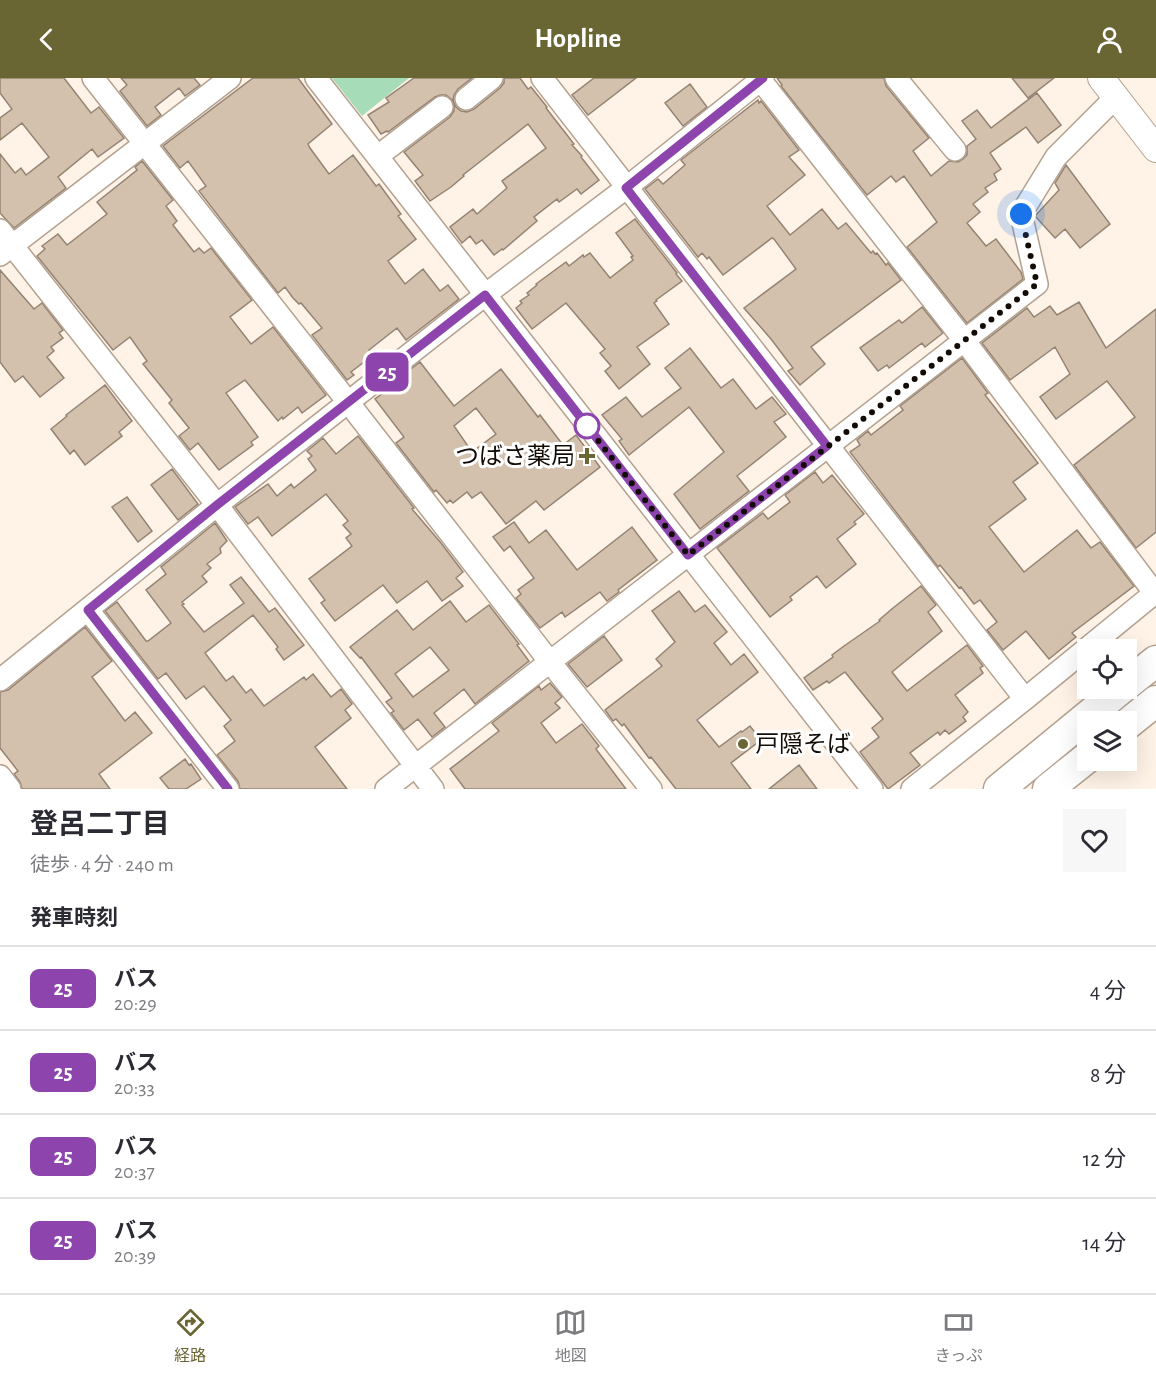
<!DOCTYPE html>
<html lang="ja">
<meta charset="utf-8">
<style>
:root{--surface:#fff;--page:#f7f7f7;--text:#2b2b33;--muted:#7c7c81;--line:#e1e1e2;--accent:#696633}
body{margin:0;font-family:"Alegreya Sans","Noto Sans JP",sans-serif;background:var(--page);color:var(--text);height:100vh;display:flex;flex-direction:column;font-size:22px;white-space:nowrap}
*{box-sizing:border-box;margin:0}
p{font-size:20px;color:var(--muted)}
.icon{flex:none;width:33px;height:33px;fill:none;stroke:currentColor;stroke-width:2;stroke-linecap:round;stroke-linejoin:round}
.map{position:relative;height:711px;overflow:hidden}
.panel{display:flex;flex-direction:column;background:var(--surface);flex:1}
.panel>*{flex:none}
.badge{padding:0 12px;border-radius:9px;font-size:21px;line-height:39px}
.controls{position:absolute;left:1077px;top:561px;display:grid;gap:12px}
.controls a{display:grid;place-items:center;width:60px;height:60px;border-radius:0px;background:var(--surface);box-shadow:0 6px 24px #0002;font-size:30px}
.you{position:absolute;width:30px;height:30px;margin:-15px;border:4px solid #fff;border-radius:50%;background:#1a73e8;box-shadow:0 0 0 9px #1a73e833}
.map>.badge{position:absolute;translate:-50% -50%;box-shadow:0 0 0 3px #fff}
h2{padding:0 30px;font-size:22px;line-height:54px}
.round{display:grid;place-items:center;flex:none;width:63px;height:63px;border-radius:0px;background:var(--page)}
.overview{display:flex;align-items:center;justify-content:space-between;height:102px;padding:0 30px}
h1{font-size:28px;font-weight:700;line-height:45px}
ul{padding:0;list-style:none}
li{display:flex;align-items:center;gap:18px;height:84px;padding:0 30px;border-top:2px solid var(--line)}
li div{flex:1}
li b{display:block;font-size:22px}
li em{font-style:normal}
li .badge{min-width:66px;font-weight:700;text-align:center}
header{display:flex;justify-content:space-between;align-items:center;height:78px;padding:0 30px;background:var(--accent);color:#fff;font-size:27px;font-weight:700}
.dock{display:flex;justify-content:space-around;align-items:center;height:84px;border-top:2px solid var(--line);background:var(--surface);font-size:16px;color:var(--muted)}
.dock a{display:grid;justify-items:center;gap:3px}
.dock .on{color:var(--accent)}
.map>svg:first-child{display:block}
.green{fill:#a7dcb9}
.building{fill:#d3c1ae;stroke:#948372;stroke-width:1.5;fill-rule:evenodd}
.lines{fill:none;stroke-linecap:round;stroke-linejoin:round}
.minor-casing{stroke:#b3a18f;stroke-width:24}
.major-casing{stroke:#b3a18f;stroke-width:28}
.highway-casing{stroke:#b3a18f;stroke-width:33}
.minor{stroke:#fff;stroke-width:21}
.major{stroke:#fff;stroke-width:26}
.highway{stroke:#fff;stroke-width:30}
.line-casing{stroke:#fff;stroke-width:14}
.line{stroke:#8e44ad;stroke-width:9}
.walk{stroke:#130c06;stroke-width:6;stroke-dasharray:0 10.8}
.stop-dot{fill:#fff;stroke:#8e44ad;stroke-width:3}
.poi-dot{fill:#696633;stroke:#fff;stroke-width:2}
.labels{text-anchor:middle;stroke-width:6;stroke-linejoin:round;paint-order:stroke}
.poi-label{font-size:24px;fill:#130c06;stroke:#fff;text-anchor:end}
</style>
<header><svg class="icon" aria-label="back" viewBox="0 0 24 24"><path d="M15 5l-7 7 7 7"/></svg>Hopline<svg class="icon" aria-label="person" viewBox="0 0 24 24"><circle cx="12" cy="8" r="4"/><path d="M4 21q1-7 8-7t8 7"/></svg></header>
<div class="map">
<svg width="1156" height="711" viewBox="0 0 1156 711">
<rect width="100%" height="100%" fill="#fff3e7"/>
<path class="green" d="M332 0H409L362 38Z"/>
<path class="building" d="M0 0H64L91 35 99 29 124 60 98 79 92 71 58 99 66 110 14 150 0 135V76L15 95 21 90 26 97 49 79 22 45 0 62V40L12 31 0 15Z
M121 0H194L200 7 185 18 179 10 155 29 161 37 147 48 120 13 127 7Z
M253 0H298L332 46 308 66 310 70 329 96 353 77 376 108 379 106 401 136 398 138 416 161 388 183 405 206 423 191 440 213 448 207 459 221 406 262 397 250 369 272 373 277 351 294 354 297 347 302 312 257 322 250 301 225 299 226 293 220 285 209 278 215 199 113 206 108 188 83 180 90 163 68Z
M414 0H472L458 11 454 17 453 22 456 29 461 33 467 34 474 31 500 10 504 5V0H520L528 11 531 9 547 29 546 30 574 66 572 67 582 78 581 79 599 102 581 116 577 111 559 124 557 121 534 139 537 143 503 172 502 171 494 177 482 162 476 166 470 158 462 165 450 149 473 131 477 136 507 110 502 103 546 70 528 46 463 97 464 98 451 109 430 123 415 103 423 97 404 74 450 39 454 33V27L452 22 446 17H440L435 19 388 54 387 53 381 56 368 37 389 24 386 20Z
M594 0H636L588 37 572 17Z
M777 0H884L886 8 929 60 913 73 931 98 949 83 958 84 963 81 967 77V68L976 61 962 43 977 32 991 50 1037 15 1061 47 1038 65 1026 49 990 75 1001 91 994 96 997 102 985 110 988 114 973 126 980 134 967 145 986 168 996 161 1021 194 1023 201 967 245 907 169 937 144 904 98 896 104 891 98 867 117 781 8 782 7Z
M1012 0H1054L1028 20Z
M690 6 707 29 683 48 665 25Z
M758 22 759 25 761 23 799 72 789 79 805 97 767 128 790 157 822 131 838 151 846 145 871 175 873 173 875 176 877 175 886 187 888 185 901 202 811 269 825 286 800 307 788 293 793 290 771 261 744 230 796 191 774 161 772 160 723 197 709 179 707 181 702 175 698 179 645 111 658 101 663 106 685 87 681 82Z
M142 83 173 122 166 128 177 143 173 147 194 174 199 170 204 175 211 170 252 222 230 239 251 266 273 249 326 317 302 335 298 329 283 341 282 339 278 343 245 302 226 315 258 359 251 364 253 367 219 392 198 365 190 372 179 358 189 350 169 325 172 322 143 286 147 283 130 259 113 272 37 178 45 171 42 168 58 156 67 167 107 136 97 124 137 92 135 89Z
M1066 87 1110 146 1080 170 1065 151 1055 160 1035 138 1059 112 1055 105Z
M635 141 677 195 676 196 682 203 656 222 657 223 654 225 669 246 637 269 650 286 619 311 605 293 611 288 600 275 605 271 566 225 532 251 516 230 522 225 520 223 529 217 527 215 537 207 536 206 566 184 569 188 583 177 584 179 590 175 610 200 633 182 631 179 633 178 616 155Z
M0 192 34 231 42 225 63 252 59 255 63 260 51 269 54 273 47 279 64 300 40 319 23 298 15 304 0 284Z
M1079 224 1106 270 1156 231V454L1136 470 1074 387 1135 339 1107 303 1056 341 1040 319 1070 296 1055 269 1010 302 982 265 1027 230 1034 239 1050 228 1057 237Z
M922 229 943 255 925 269 922 265 889 290 887 287 878 293 860 270 899 242 902 245Z
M690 270 721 310 733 301 756 331 772 319 786 336 774 344 786 359 737 398 749 413 700 451 674 416 724 374 689 329 629 377 619 363 622 361 602 337 626 319 642 339 681 310 665 290Z
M962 280 988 315 985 317 1038 385 1013 404 1026 421 989 449 1024 494 1077 452 1091 470 1100 464 1134 508 1072 555 1076 559 1049 581 1026 553 1003 572 987 552 997 544 980 522 974 526 961 509 959 510 940 487 938 489 850 374 860 367 857 362 868 353 871 357 903 332 900 328Z
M420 284 454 328 501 291 538 339 540 337 563 367 576 357 600 389 544 432 536 423 506 446 481 414 472 420 467 414 453 425 450 422 447 425 436 412 434 414 396 365 404 359 375 321 409 296 407 294ZM476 330 496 356 472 374 454 348Z
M105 307 132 343 119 354 122 358 85 387 74 372 70 376 51 351 67 338 66 337Z
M358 358 414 430 412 431 441 465 463 494 456 500 463 508 442 523 427 503 397 525 383 507 335 543 321 525 325 522 309 501 352 468 346 460 351 456 343 447 348 443 326 416 272 458 258 439 248 446 235 429 268 406 277 418 291 406 294 410 316 392 308 381 312 378 307 373 323 360 336 376Z
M172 391 198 426 178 442 151 407Z
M815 394 823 405 832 397 864 436 854 444 856 446 837 461 856 486 826 510 817 498 790 519 792 522 770 539 717 470 763 435 768 441 790 424 785 417Z
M127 419 152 453 138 464 112 429Z
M514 444 529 465 546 452 577 492 632 449 657 482 618 512 619 514 607 523 600 514 565 539 562 534 540 550 516 520 521 516 518 512 534 500 510 468 504 473 493 459Z
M215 445 227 463 220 470 221 475 207 486 211 490 202 498 207 504 182 524 184 526 182 527 204 554 244 525 230 507 241 499 269 534 275 530 304 567 284 582 276 571 278 569 253 537 205 575 226 603 233 598 246 615 251 611 264 628 304 599 306 602 313 596 331 619 341 611 352 626 345 632 351 640 315 669 347 711H240L238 703 217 677 235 663 224 648 231 642 204 608 186 621 166 595 158 601 105 533 117 524 146 563H148L171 545 146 512 166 496 161 489Z
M921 508 936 527 928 534 942 553 892 594 907 613 967 567 983 588 980 590 983 595 955 617 968 634 963 639 966 643 949 656 945 652 940 657 938 654 910 675 920 687 888 711 860 674 879 659 872 650 883 641 845 594 829 605 827 603 813 612 804 600 833 579 832 577 844 568 880 543 879 542 893 530Z
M679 513 695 534 705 527 727 554 714 565 731 587 744 576 758 594 697 642 719 669 741 653 742 654 750 648 761 662 731 685 751 711H676L651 679 649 680 624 646 622 648 616 641 613 643 605 632 662 588 656 581 675 564 652 533Z
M450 523 466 544 489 527 519 566 517 567 529 583 475 626 464 611 434 635 445 649 432 659 418 641 404 652 391 635 394 633 386 624 392 620 361 579 360 580 350 569 397 532 413 552ZM430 569 449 592 413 619 395 596Z
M85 549 112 583 92 599 125 643 135 634 152 655 99 696 110 711H22L20 704 14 696 18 693 0 670V614L8 612Z
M604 558 622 582 587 609 568 586Z
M550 605 562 619 555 625 560 630 541 645 556 665 582 646 599 668 596 671 626 711H465L450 691 499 653 492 645 539 608 541 612Z
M185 681 189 687 191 686 201 701 186 711H169L160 700Z
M799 687 817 711H769Z"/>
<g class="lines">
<defs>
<path id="minor" d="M93 0 348 324 550 584 651 711
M316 0 872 711
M542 0 1025 621
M759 0 964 262 1156 517
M896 0 955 72
M466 21 492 0
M378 78 442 29
M0 152 217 427 433 711
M0 177 230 0
M88 532 228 711
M0 602 217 427 485 217 626 110 763 0
M0 698 10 711
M386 711 1037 206 1021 136 1056 79 1116 19
M912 711 1025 621 1156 514"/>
<path id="major" d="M1101 0 1156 71"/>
<path id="highway" d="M1126 607 1156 583
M1126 647 1156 623
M999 711 1122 610
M1048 711 1088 679"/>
</defs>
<use href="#minor" class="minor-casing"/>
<use href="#major" class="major-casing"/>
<use href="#highway" class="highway-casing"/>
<use href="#minor" class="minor"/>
<use href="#major" class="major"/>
<use href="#highway" class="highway"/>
</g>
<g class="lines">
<defs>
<path id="line" d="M228 711 88 532 217 427 485 217 688 477 827 368 626 110 763 0"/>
</defs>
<use href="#line" class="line-casing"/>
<use href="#line" class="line"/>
<path class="walk" d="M587 348 586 347 688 477 1037 206 1021 136"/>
</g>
<circle class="stop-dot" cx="587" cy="348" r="12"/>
<g class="poi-dot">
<path d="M584 369h6v6h6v6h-6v6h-6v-6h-6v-6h6z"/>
<circle cx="743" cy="666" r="6"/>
</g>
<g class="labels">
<g class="poi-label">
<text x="575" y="386">つばさ薬局</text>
<text x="755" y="674" text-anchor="start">戸隠そば</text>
</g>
</g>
</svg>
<div class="controls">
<a><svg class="icon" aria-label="locate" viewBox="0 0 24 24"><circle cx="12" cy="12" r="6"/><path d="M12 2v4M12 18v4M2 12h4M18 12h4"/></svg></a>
<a><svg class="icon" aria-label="layers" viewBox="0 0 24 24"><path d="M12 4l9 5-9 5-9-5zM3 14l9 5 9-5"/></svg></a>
</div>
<div class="you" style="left:1021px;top:136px"></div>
<b class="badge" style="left:387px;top:294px;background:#8e44ad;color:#fff">25</b>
</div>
<section class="panel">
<div class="overview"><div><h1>登呂二丁目</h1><p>徒歩 · 4 分 · 240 m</p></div><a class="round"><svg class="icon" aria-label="heart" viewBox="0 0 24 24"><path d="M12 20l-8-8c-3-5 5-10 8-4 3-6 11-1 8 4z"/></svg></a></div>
<h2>発車時刻</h2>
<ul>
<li><span class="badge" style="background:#8e44ad;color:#fff">25</span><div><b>バス</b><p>20:29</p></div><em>4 分</em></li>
<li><span class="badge" style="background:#8e44ad;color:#fff">25</span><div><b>バス</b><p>20:33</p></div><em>8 分</em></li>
<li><span class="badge" style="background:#8e44ad;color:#fff">25</span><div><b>バス</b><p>20:37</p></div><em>12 分</em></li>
<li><span class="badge" style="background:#8e44ad;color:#fff">25</span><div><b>バス</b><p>20:39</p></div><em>14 分</em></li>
</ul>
</section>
<nav class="dock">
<a class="on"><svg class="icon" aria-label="directions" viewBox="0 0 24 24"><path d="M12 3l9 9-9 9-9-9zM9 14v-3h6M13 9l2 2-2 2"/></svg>経路</a>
<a><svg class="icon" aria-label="map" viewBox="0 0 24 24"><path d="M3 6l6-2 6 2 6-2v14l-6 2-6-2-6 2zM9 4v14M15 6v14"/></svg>地図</a>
<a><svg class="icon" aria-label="tickets" viewBox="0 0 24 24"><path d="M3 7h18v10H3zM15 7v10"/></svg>きっぷ</a>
</nav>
